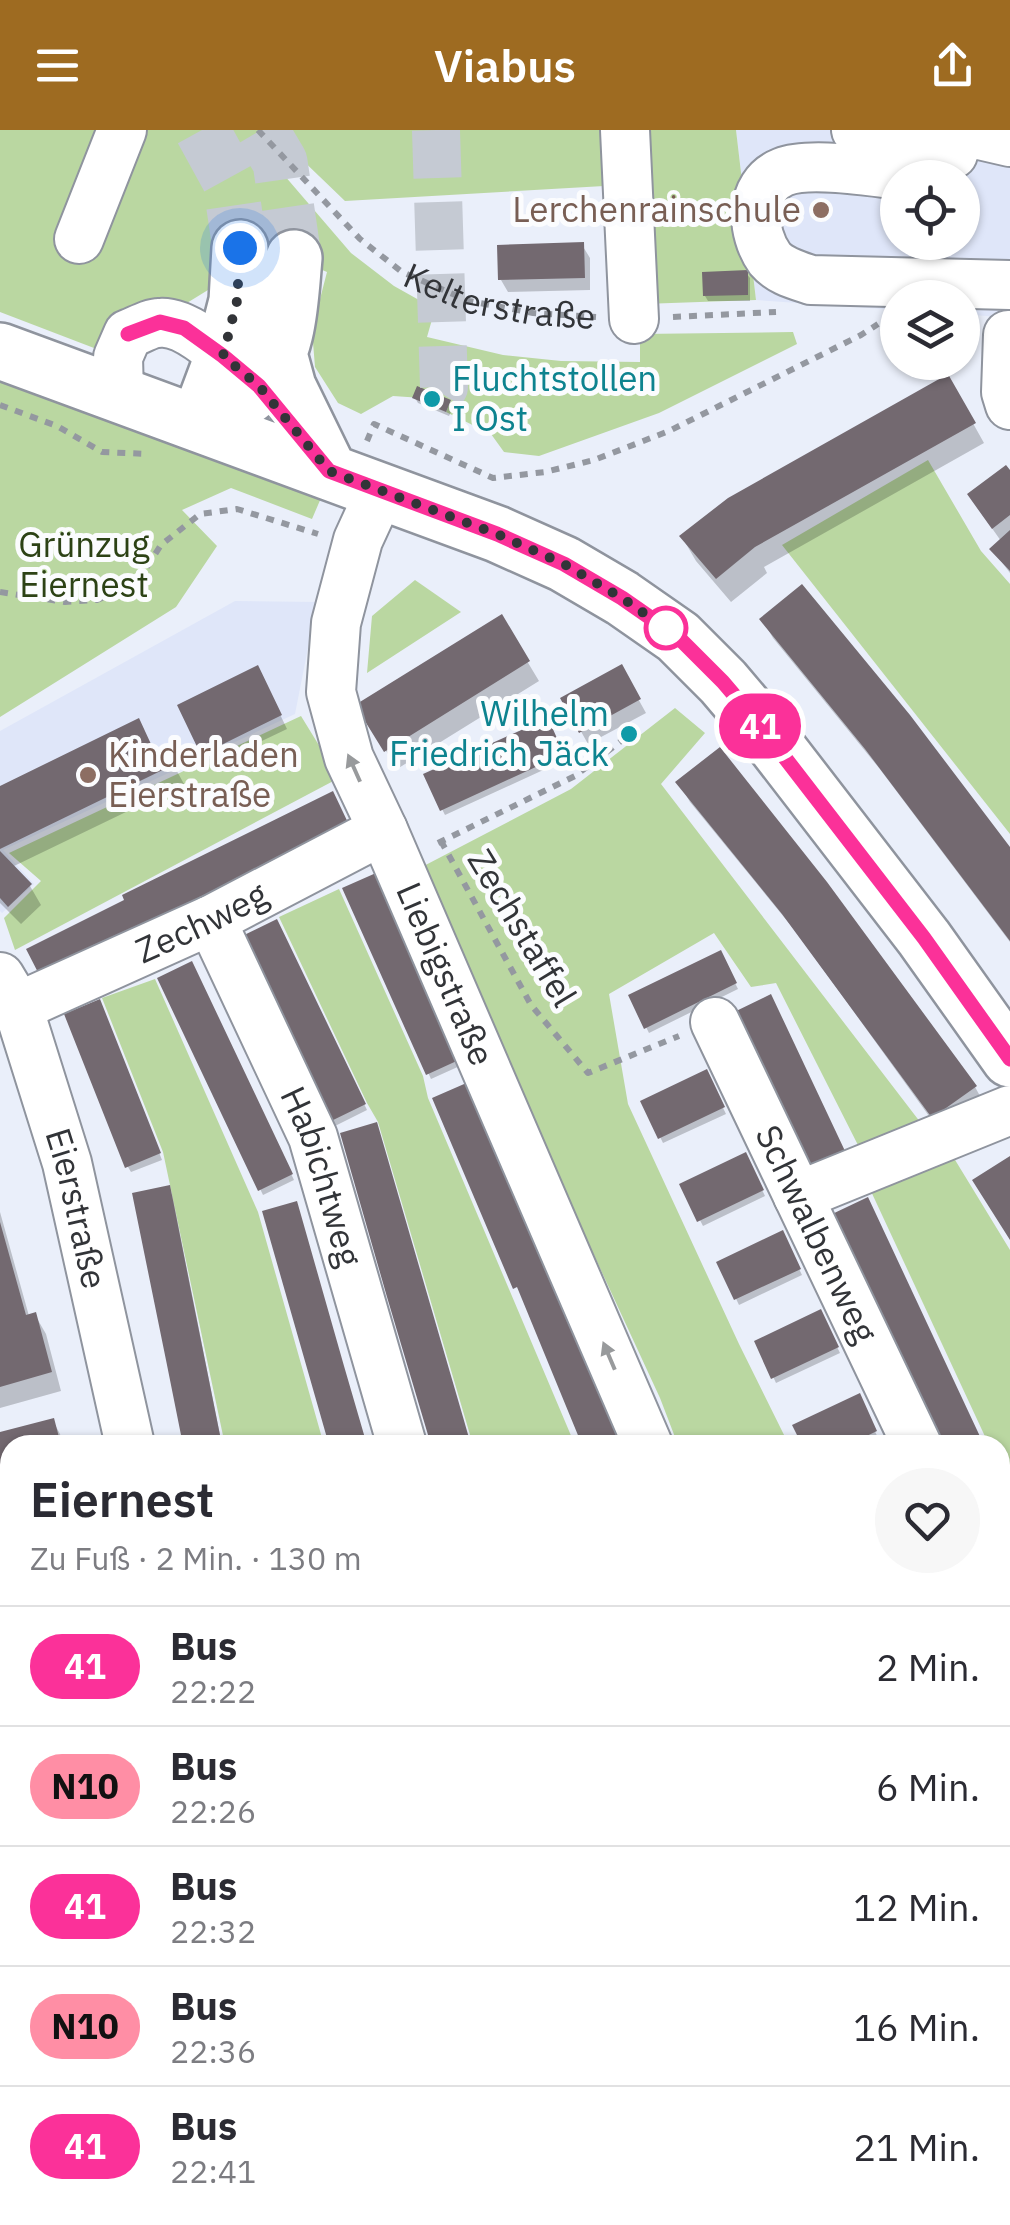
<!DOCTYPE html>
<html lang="de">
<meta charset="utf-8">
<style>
:root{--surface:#fff;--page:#f7f7f7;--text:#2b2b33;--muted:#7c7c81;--line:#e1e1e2;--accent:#9e6b21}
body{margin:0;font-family:"IBM Plex Sans",sans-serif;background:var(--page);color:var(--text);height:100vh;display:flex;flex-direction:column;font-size:38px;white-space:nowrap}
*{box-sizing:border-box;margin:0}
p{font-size:32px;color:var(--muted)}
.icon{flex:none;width:55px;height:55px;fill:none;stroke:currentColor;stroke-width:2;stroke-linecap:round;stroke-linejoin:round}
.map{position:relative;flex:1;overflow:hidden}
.sheet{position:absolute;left:0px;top:1305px;width:1010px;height:790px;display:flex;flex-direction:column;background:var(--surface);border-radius:30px 30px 0 0;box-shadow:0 2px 8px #0004}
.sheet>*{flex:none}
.badge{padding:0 20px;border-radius:32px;font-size:35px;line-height:65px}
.fabs{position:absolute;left:880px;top:30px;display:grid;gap:20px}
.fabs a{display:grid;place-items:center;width:100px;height:100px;border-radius:50%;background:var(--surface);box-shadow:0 2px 8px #0004;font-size:50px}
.you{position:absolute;width:50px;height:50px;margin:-25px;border:8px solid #fff;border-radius:50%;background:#1a73e8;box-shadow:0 0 0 15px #1a73e833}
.map>.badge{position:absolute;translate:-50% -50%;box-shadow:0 0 0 5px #fff}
.round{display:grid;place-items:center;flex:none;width:105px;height:105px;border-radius:52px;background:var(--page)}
.overview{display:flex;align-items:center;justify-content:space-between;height:170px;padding:0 30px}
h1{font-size:48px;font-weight:600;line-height:75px}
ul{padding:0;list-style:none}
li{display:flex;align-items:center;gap:30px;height:120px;padding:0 30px;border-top:2px solid var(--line)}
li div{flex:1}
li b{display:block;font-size:38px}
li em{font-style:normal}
li .badge{min-width:110px;font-weight:700;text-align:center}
header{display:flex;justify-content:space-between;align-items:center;height:130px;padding:0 30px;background:var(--accent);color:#fff;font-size:45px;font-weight:600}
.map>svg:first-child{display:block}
.built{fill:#dfe6f9;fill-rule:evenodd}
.medical{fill:#e7e1f7}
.green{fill:#bad7a1}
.shadow{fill:#0003}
.building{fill:#736970}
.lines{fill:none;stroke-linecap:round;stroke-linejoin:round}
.minor-tunnel{stroke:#c5cad3;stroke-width:48;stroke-dasharray:48 24;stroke-linecap:butt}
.major-tunnel{stroke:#c5cad3;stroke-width:55;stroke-dasharray:55 28;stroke-linecap:butt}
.minor-casing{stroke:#8f949e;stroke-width:52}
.major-casing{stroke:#8f949e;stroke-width:60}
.path{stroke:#9498a0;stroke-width:6;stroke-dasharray:8 8;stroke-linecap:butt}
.minor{stroke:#fff;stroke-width:48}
.major{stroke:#fff;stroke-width:55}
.oneway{fill:#989a9c}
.line-casing{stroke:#fff;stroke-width:22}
.line{stroke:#fb3199;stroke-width:15}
.walk{stroke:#323438;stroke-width:10;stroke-dasharray:0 18}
.education-dot{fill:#8d6e63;stroke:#fbfcfe;stroke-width:4}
.culture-dot{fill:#0f9aa8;stroke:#fbfcfe;stroke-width:4}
.stop-dot{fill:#fff;stroke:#fb3199;stroke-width:5}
.labels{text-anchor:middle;stroke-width:10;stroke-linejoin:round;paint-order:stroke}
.education-label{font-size:35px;fill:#785e54;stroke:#fbfcfe;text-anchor:end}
.street-label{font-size:35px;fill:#323438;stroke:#fbfcfe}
.culture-label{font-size:35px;fill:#0d838f;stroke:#fbfcfe;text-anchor:start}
.park-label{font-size:35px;fill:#2c4215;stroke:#fbfcfe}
</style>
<header><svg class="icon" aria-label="menu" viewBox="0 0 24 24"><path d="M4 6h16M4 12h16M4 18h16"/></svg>Viabus<svg class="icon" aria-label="share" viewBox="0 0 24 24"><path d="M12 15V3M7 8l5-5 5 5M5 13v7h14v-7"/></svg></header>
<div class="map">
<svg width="1010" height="2095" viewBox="0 0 1010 2095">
<rect width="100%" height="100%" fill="#eaeffa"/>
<path class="built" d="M736 0H1010V188L963 184 962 168H898L897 180 756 170ZM898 48H962V112H898Z
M235 471 317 472 295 584 3 720 34 754 2 783 0 781V601Z
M1010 1482V1759L1000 1754V1498Z"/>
<path class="medical" d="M6 1624H10V2085H272L277 2095H0V1633Z"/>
<path class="green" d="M0 0H736L756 170 615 175 604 56 345 71 293 21 284 45 351 123 394 156 435 179 427 207 503 225 561 231 640 232V204L793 202 797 214 659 283 539 326 504 322 491 304 446 282 451 270 393 266 361 284 338 273 315 237 312 200 327 142C292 126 256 117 217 120L208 160 182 176 94 218 0 182Z
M0 249 321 368 312 389 231 358 182 380 217 416 176 477 0 587Z
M928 330 981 421 1010 454V704L782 415Z
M415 450 461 482 367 543 372 486Z
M675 578 705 603 661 654 927 1001 863 1025 776 853 751 857 714 803 609 864 628 974 739 1214 789 1315H678L660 1268 416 740 571 659Z
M301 586 339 648 15 820 4 788 41 751 9 723Z
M339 759 423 946 428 968 575 1315H473L378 992 367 973 279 787Z
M155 849 258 1082 324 1315H225L163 1022 102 868Z
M949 1020 1010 1120V1353L1007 1355 1000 1339V1315H989L869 1057Z
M0 1508 1 1512 10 1511V1624H5L0 1633Z"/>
<path class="shadow" d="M582 115 590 128V160L508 162 501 150Z
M746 143 750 148V171H708L705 166Z
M947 247 984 313 764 437 767 443 731 472 696 431 682 407Z
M415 268 450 272 453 278 449 286 418 273Z
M1010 344V443L992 419 1001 411 977 377Z
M501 488 539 551 397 639 359 576Z
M762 489 1010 721V812L879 638 773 508Z
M621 538 646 583 588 614 563 569Z
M264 551 287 599 210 636 203 624Z
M550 596 565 630 445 685 442 679Z
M167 623 184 654 12 737 30 756 41 775 21 794 0 773V659L157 627Z
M679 653 975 957 989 982 947 1011 797 803 690 672Z
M345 760 462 935 431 949Z
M276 792 367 980 333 997Z
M720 823 738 859 649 903 631 867Z
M191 834 294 1050 263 1065 160 849Z
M102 878 162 1030 131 1042 128 1037Z
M706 943 726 984 663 1013 643 972Z
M745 1025 765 1066 703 1096 682 1055Z
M172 1064 222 1315H186Z
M0 1082 29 1186 35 1185 46 1204 61 1261 0 1278Z
M782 1104 802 1145 739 1175 719 1133Z
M820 1182 840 1223 776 1253 757 1212Z
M859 1266 878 1308 862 1315H805Z
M53 1291 60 1304 63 1315H10V1420L0 1390V1372L6 1370 3 1360 0 1361V1304Z
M1010 1394V1439L1000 1444V1399Z
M1000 1821 1010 1825V1908L1000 1934Z
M1000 1944 1010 1948V2020L1000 2016Z
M1005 2084 1010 2087V2095H1000Z
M846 2085H993L996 2089 993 2095H842Z"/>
<path class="building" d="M584 112 585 148 498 150 497 115Z
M748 140V165L703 166 702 142Z
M948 244 976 293 755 417 716 449 679 406 728 368Z
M417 256 451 270 446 282 412 268Z
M1006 335 1010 340V385L992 399 967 364Z
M1010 400V441L989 419Z
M802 454 910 585 1010 717V811L865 619 759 489Z
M502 484 530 531 384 622 355 575Z
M622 534 641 569 579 603 560 568Z
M258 535 282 585 201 625 177 575Z
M139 588 156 625 168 620 175 634 0 719V656Z
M548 588 564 624 440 681 423 644Z
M720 617 827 752 977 956 932 988 782 784 675 652Z
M333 661 351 699 45 856 26 819 124 770 122 765Z
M0 721 32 754 8 777 0 768Z
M376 743 461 929 426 945 342 758Z
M277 789 366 974 327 993 238 808Z
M721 820 737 853 644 899 628 865Z
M192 831 293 1044 258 1061 157 848Z
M771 864 845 1021 804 1041 730 884Z
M100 869 161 1023 125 1038 64 884Z
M707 939 725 977 658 1009 640 971Z
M471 951 627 1315H582L517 1157 513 1159 432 968Z
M377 992 463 1287 471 1315H431L387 1167 340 1003Z
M746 1022 764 1060 697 1092 679 1054Z
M1010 1026V1110L972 1050Z
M170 1055 190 1156 222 1315H183L166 1230 132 1063Z
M868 1067 984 1315H936L828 1086Z
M297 1071 344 1236 367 1315H329L262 1081Z
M0 1092 26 1185 36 1182 52 1242 0 1257Z
M783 1100 801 1139 734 1170 716 1132Z
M821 1179 839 1217 771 1249 754 1211Z
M860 1263 877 1301 848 1315H802L792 1295Z
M54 1288 61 1315H10V1412L3 1414 0 1400V1369L3 1368 0 1357V1302Z
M1010 1391V1432L1000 1437V1396Z
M1000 1818 1010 1822V1862L1000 1886Z
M1000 1941 1010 1945V2002L1000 1998Z
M0 2067 14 2095H0Z
M176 2085H249L253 2095H180Z
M418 2085H725L749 2095H413Z
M843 2085H912L908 2095H839Z
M929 2085H986L982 2095H925Z"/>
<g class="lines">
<path class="minor-tunnel" d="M436 0 444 257 439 265"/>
<path class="major-tunnel" d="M202 0 230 51 240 118
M261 0 280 32 294 128"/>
<defs>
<g id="minor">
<path d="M625 0 634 189"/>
<path d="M856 0 933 21 926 48"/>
<path d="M933 21 953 24 958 0 1010 12"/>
<path d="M921 48C888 44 812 30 783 42 748 56 751 103 770 129 780 141 796 145 811 150L1010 155"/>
<path d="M79 109 122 0"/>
<path d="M1010 205H1008L1006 262 1010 275"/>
<path d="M119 264 118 227 128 204C137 201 150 193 159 193 188 190 228 230 249 248"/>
<path id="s2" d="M381 360 358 410 336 493 331 562 349 628 383 700 648 1315"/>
<path id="s3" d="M211 790 313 1007 402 1315"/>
<path id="s4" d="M0 847 18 877 67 1033 130 1315"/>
<path id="s5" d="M18 877 211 790 383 700"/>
<path id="s6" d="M715 892 917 1315"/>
<path d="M798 1066 1010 980"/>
<path d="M1000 1482 1010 1488"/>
<path d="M1000 2042 1010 2046"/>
<path d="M278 2085 283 2095"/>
</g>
<path id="major" d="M0 221 497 404 564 434 622 468 678 507 723 552 762 598 924 808 1010 929
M279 224 288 257 329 341
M198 293C218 283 244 274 259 256 290 222 290 170 294 128
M198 293 223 226 237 171 240 118"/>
</defs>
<use href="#minor" class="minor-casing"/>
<use href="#major" class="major-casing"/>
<g class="path">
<path id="s1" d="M258 0 360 109 402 142 469 171 533 183 596 187"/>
<path d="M673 187 776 182"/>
<path d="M0 275 57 296 102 322 148 324"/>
<path d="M367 311 374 294 493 348 545 342 594 330 669 301 861 205 878 194"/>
<path d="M0 462 65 472 97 470 136 454 161 415 200 384 237 379 318 404"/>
<path d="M441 711 531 875 588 943 679 906"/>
<path d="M438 713 575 646 629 605"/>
<path d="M1000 1367 1010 1363"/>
<path d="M0 1968 10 1969"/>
<path d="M0 1993 10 1982"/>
<path d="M344 2095 348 2085"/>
<path d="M806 2095 810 2085"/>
</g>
<use href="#minor" class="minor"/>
<use href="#major" class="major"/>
</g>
<defs><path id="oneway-solid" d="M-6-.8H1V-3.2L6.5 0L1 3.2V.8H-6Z" transform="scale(2.5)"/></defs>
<g class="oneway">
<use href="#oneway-solid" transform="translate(354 638) rotate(-114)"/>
<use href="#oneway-solid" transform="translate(609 1226) rotate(-113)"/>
</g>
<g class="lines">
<defs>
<path id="line" d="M128 204 160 192 184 198 223 226 259 256 329 341 497 404 564 434 622 468 678 507 723 552 762 598 924 808 1010 929"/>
</defs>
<use href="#line" class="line-casing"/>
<use href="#line" class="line"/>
<path class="walk" d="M240 118 237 171 223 226 259 256 329 341 497 404 564 434 622 468 678 507 666 498"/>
</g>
<g class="education-dot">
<circle cx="821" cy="80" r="10"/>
<circle cx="88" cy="645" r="10"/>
</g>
<g class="culture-dot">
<circle cx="432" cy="269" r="10"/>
<circle cx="629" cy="604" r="10"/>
</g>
<circle class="stop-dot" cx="666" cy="498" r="20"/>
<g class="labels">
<g class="education-label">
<text x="801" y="92">Lerchenrainschule</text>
<text x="108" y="637" text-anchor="start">Kinderladen<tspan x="108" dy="40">Eierstraße</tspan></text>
</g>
<g class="street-label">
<text dy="12" stroke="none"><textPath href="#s1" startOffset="305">Kelterstraße</textPath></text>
<text dy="12" stroke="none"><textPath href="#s5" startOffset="202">Zechweg</textPath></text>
<text transform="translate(522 798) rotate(59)" y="12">Zechstaffel</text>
<text dy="12" stroke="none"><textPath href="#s2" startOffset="515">Liebigstraße</textPath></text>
<text dy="12" stroke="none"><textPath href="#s3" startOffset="280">Habichtweg</textPath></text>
<text dy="12" stroke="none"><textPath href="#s4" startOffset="245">Eierstraße</textPath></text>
<text dy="12" stroke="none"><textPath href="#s6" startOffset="235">Schwalbenweg</textPath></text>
</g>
<g class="culture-label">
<text x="452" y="261">Fluchtstollen<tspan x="452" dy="40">I Ost</tspan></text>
<text x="609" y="596" text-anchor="end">Wilhelm<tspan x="609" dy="40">Friedrich Jäck</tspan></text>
</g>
<g class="park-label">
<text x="84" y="427">Grünzug<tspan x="84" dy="40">Eiernest</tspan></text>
</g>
</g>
</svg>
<div class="fabs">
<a><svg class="icon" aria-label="locate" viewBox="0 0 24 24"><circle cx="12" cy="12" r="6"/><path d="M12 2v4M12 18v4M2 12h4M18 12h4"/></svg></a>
<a><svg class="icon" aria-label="layers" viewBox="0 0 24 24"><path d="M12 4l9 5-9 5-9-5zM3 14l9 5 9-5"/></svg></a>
</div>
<div class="you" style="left:240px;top:118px"></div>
<b class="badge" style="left:760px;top:596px;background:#fb3199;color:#fff">41</b>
<section class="sheet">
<div class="overview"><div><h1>Eiernest</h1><p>Zu Fuß · 2 Min. · 130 m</p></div><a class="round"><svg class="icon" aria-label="heart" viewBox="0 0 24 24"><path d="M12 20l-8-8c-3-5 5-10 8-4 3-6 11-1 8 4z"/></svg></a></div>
<ul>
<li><span class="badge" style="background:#fb3199;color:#fff">41</span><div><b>Bus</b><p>22:22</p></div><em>2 Min.</em></li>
<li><span class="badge" style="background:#ff8ea5;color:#111">N10</span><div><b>Bus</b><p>22:26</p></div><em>6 Min.</em></li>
<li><span class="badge" style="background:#fb3199;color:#fff">41</span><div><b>Bus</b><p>22:32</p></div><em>12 Min.</em></li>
<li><span class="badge" style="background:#ff8ea5;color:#111">N10</span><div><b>Bus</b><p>22:36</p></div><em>16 Min.</em></li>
<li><span class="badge" style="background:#fb3199;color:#fff">41</span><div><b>Bus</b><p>22:41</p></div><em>21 Min.</em></li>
</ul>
</section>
</div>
